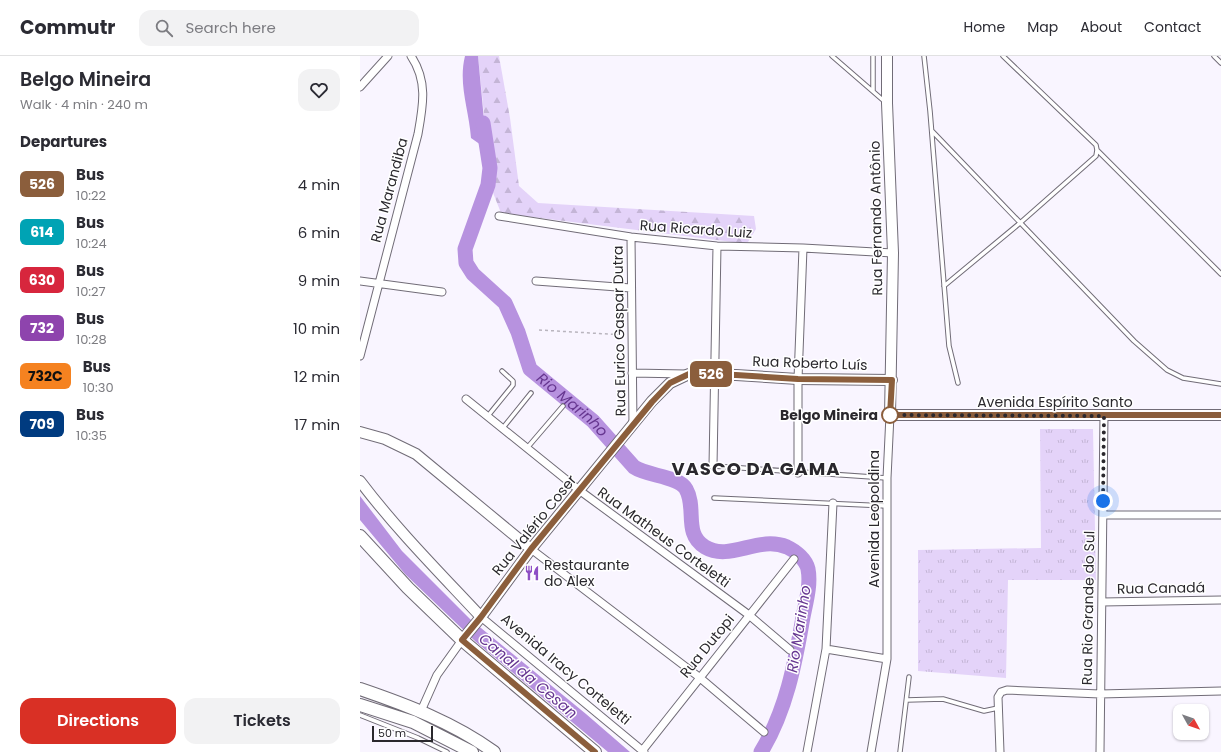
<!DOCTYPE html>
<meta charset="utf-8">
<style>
:root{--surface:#fff;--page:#f2f2f3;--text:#2b2b33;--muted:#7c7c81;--line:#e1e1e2;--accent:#d93025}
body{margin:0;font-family:Poppins,sans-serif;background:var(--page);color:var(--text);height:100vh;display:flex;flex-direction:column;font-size:15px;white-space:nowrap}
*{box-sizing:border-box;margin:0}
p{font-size:13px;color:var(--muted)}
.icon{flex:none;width:22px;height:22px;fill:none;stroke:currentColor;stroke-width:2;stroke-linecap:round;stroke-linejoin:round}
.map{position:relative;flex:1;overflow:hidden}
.panel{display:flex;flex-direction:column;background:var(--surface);width:360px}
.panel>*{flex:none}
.badge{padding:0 8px;border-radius:6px;font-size:14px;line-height:26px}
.needle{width:26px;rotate:130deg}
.fabs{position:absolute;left:813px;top:648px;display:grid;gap:8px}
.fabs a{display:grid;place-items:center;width:36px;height:36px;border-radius:8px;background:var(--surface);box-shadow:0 1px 3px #0004;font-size:20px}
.scale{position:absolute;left:12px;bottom:10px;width:61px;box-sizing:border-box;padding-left:4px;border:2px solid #2a282d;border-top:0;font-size:11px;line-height:14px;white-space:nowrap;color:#2a282d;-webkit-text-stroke:3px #fff;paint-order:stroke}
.you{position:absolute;width:20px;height:20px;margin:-10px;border:3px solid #fff;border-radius:50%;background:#1a73e8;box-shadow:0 0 0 6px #1a73e833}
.map>.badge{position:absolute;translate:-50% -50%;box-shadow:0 0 0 2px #fff}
h2{padding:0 20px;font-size:15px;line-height:36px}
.round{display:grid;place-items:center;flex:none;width:42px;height:42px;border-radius:12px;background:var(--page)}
.headline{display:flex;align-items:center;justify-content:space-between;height:68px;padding:0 20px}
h1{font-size:19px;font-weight:600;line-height:30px}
.primary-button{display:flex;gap:8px;margin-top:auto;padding:8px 20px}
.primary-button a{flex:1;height:46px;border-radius:12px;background:var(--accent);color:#fff;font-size:16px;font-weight:600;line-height:46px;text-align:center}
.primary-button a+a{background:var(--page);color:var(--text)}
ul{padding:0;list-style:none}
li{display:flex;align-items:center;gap:12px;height:48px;padding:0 20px}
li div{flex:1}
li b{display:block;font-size:15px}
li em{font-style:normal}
li .badge{min-width:44px;font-weight:700;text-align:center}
header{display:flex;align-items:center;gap:24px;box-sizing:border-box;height:56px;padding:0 20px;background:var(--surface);border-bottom:1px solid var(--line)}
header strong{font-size:19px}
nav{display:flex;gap:22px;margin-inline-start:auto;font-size:14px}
.search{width:280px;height:36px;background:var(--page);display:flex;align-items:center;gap:10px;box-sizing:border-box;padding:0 14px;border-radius:12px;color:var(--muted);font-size:15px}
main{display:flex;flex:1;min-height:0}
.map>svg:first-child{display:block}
.grass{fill:url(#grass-tufts)}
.forest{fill:url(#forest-firs)}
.water{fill:#b792df}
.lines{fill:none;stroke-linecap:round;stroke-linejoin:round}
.river{stroke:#b792df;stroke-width:15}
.lane-casing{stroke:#716c77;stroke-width:5.5}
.street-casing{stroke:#716c77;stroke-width:9}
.secondary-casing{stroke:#716c77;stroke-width:12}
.primary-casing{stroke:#716c77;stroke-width:14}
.path{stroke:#b9b5be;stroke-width:1.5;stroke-dasharray:3 3;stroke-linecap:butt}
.lane{stroke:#fff;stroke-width:3.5}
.street{stroke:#fff;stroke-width:7}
.secondary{stroke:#fff;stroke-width:10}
.primary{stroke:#fff;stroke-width:12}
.line-casing{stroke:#fff;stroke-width:9}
.line{stroke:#8b5e3c;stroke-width:6}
.walk{stroke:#2a282d;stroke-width:4;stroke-dasharray:0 7.2}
.stop-dot{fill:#fff;stroke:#8b5e3c;stroke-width:2}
.labels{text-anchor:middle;stroke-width:3;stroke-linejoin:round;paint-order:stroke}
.street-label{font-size:14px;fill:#2a282d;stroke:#fff}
.stop-label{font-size:14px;font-weight:bold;fill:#2a282d;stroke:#fff;text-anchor:end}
.poi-label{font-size:14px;fill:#2a282d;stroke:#fff;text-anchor:start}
.water-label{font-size:15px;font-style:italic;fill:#663690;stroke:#fff}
.district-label{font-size:18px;font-weight:bold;letter-spacing:1px;fill:#2a282d;stroke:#fff}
</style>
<header>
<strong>Commutr</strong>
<div class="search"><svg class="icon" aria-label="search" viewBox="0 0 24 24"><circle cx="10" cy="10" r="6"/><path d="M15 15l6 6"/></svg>Search here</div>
<nav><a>Home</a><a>Map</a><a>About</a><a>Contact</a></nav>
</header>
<main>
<section class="panel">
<div class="headline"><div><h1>Belgo Mineira</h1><p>Walk · 4 min · 240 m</p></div><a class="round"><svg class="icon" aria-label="heart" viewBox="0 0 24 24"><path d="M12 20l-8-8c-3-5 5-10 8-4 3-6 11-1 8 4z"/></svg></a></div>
<h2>Departures</h2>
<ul>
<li><span class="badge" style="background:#8b5e3c;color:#fff">526</span><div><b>Bus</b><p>10:22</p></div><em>4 min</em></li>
<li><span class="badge" style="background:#00a3b4;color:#fff">614</span><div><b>Bus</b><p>10:24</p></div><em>6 min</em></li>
<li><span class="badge" style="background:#d7263d;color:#fff">630</span><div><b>Bus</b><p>10:27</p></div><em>9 min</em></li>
<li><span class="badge" style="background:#8e44ad;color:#fff">732</span><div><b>Bus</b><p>10:28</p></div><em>10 min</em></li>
<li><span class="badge" style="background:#f58220;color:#111">732C</span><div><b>Bus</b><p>10:30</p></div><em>12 min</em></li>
<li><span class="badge" style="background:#003b80;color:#fff">709</span><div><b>Bus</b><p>10:35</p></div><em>17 min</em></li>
</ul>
<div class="primary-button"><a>Directions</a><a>Tickets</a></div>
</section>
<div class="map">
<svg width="861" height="696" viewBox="0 0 861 696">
<defs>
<pattern id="grass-tufts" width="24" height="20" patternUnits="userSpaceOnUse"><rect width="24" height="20" fill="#e4d3f9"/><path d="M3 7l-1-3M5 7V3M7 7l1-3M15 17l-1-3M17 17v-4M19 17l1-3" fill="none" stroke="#c4b5d6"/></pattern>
<pattern id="forest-firs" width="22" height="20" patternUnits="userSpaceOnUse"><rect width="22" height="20" fill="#e4d3f9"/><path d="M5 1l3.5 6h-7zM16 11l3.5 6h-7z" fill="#c4b5d6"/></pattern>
</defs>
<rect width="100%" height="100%" fill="#f9f5ff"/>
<path class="grass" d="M680 373H733L736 524H648L646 622 558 615V494L681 492Z"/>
<path class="forest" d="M118 0H139L150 62 159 130 178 147 394 160 396 173 388 186 381 187 141 157 128 124 125 68Z"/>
<path class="water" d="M105 0H118L126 86 121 89 111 82C109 54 98 28 105 0Z
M0 440 42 495 110 563 226 658 270 696H248L116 586 45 518 0 464Z"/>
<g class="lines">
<path class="river" id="s1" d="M123 67 130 112 128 129 105 193 106 207 113 218 145 247 158 276 170 313 233 365 274 411C287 420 319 420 326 433 337 452 323 478 345 491 370 506 398 479 427 491 436 495 446 504 448 513 451 528 446 546 443 561 435 608 426 655 401 696"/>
<defs>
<path id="lane" d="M472 0 524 45
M564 0 570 55 589 290 598 327
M854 0 861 7
M513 35V0
M572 75 774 285 807 314 823 322 861 328
M737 94 861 218
M584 230 660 167 736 100 737 94 736 89 643 0
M127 361 153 329V325L142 315
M142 373 171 337
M167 392 203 350
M353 410 527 422
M354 442 527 450
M547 644 583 643 624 655 638 652
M0 659 58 682 87 696
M540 696 549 621"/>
<path id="street" d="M0 31 28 0
M139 160 271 181 357 190 443 192 533 197
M271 181 273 369
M0 225 82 236
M176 225 271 232
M0 300 58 78C63 50 68 25 51 0
M272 317 326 318
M106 343 219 434 389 559 430 594
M353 410 357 190
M438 417V323L443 192
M743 459H861
M171 493 339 621 404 676
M742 546 861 544
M121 561 284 696
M466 593 527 603
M61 655 77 619 102 584
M282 695 434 503
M447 696 466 593 473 447
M511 696 527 603V422L530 359
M640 696 638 641 641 636 647 634 740 638 861 635
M740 696 744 359"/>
<path id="secondary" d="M527 0V47L533 197 530 359H861
M0 376 25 383 56 398 171 493
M0 425C37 474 80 517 121 561
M102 584 121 561 171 493 292 345 310 327 329 318 376 319 438 323 532 324"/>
<path id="primary" d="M0 480 48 532 102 584 235 696
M0 633C47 649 94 667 134 696
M0 649 53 666 112 696"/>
</defs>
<use href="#lane" class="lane-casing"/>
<use href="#street" class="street-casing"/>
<use href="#secondary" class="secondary-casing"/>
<use href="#primary" class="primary-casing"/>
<path class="path" d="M179 274 265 279"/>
<use href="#lane" class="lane"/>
<use href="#street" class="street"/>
<use href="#secondary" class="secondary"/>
<use href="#primary" class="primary"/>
</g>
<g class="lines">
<defs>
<path id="line" d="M235 696 102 584 121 561 171 493 292 346 310 327 329 318 376 319 438 323 532 324 530 359H861"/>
</defs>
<use href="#line" class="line-casing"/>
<use href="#line" class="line"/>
<path class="walk" d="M530 359 744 360 743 445"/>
</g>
<defs>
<symbol id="restaurant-bare" viewBox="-9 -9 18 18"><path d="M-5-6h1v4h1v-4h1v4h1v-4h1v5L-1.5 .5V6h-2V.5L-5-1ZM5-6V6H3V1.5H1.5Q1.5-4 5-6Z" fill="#8e4fc5" stroke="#fff" stroke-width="2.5" paint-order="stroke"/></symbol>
</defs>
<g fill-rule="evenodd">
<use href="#restaurant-bare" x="161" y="506" width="22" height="22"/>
</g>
<circle class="stop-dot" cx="530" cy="359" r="8"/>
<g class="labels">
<g class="street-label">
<text transform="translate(29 134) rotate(-75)" y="5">Rua Marandiba</text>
<text transform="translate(516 162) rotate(-91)" y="5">Rua Fernando Antônio</text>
<text transform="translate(336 173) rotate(4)" y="5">Rua Ricardo Luiz</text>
<text transform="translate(259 275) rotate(-91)" y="5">Rua Eurico Gaspar Dutra</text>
<text transform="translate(450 307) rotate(2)" y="5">Rua Roberto Luís</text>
<text x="695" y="351">Avenida Espírito Santo</text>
<text transform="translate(514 463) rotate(-90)" y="5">Avenida Leopoldina</text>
<text transform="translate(174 469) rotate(-51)" y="5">Rua Valério Coser</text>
<text transform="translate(304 481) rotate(36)" y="5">Rua Matheus Corteletti</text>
<text transform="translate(801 532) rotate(-1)" y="5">Rua Canadá</text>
<text transform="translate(728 552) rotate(-89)" y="5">Rua Rio Grande do Sul</text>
<text transform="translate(347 590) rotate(-51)" y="5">Rua Dutopi</text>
<text transform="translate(206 613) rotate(40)" y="5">Avenida Iracy Corteletti</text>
</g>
<g class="stop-label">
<text x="518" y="364">Belgo Mineira</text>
</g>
<g class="poi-label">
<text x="184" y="514">Restaurante<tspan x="184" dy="16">do Alex</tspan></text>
</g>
<g class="water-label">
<text dy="5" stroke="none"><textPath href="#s1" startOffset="327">Rio Marinho</textPath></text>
<text transform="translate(439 573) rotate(-81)" y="5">Rio Marinho</text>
<text transform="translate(168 620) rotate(40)" y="5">Canal da Cesan</text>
</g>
<g class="district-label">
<text x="396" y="419">VASCO DA GAMA</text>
</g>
</g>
</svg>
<div class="fabs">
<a><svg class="needle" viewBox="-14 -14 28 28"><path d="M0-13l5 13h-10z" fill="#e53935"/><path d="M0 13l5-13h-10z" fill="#7c7c81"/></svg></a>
</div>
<div class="scale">50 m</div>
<div class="you" style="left:743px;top:445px"></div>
<b class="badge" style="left:351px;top:318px;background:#8b5e3c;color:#fff">526</b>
</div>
</main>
